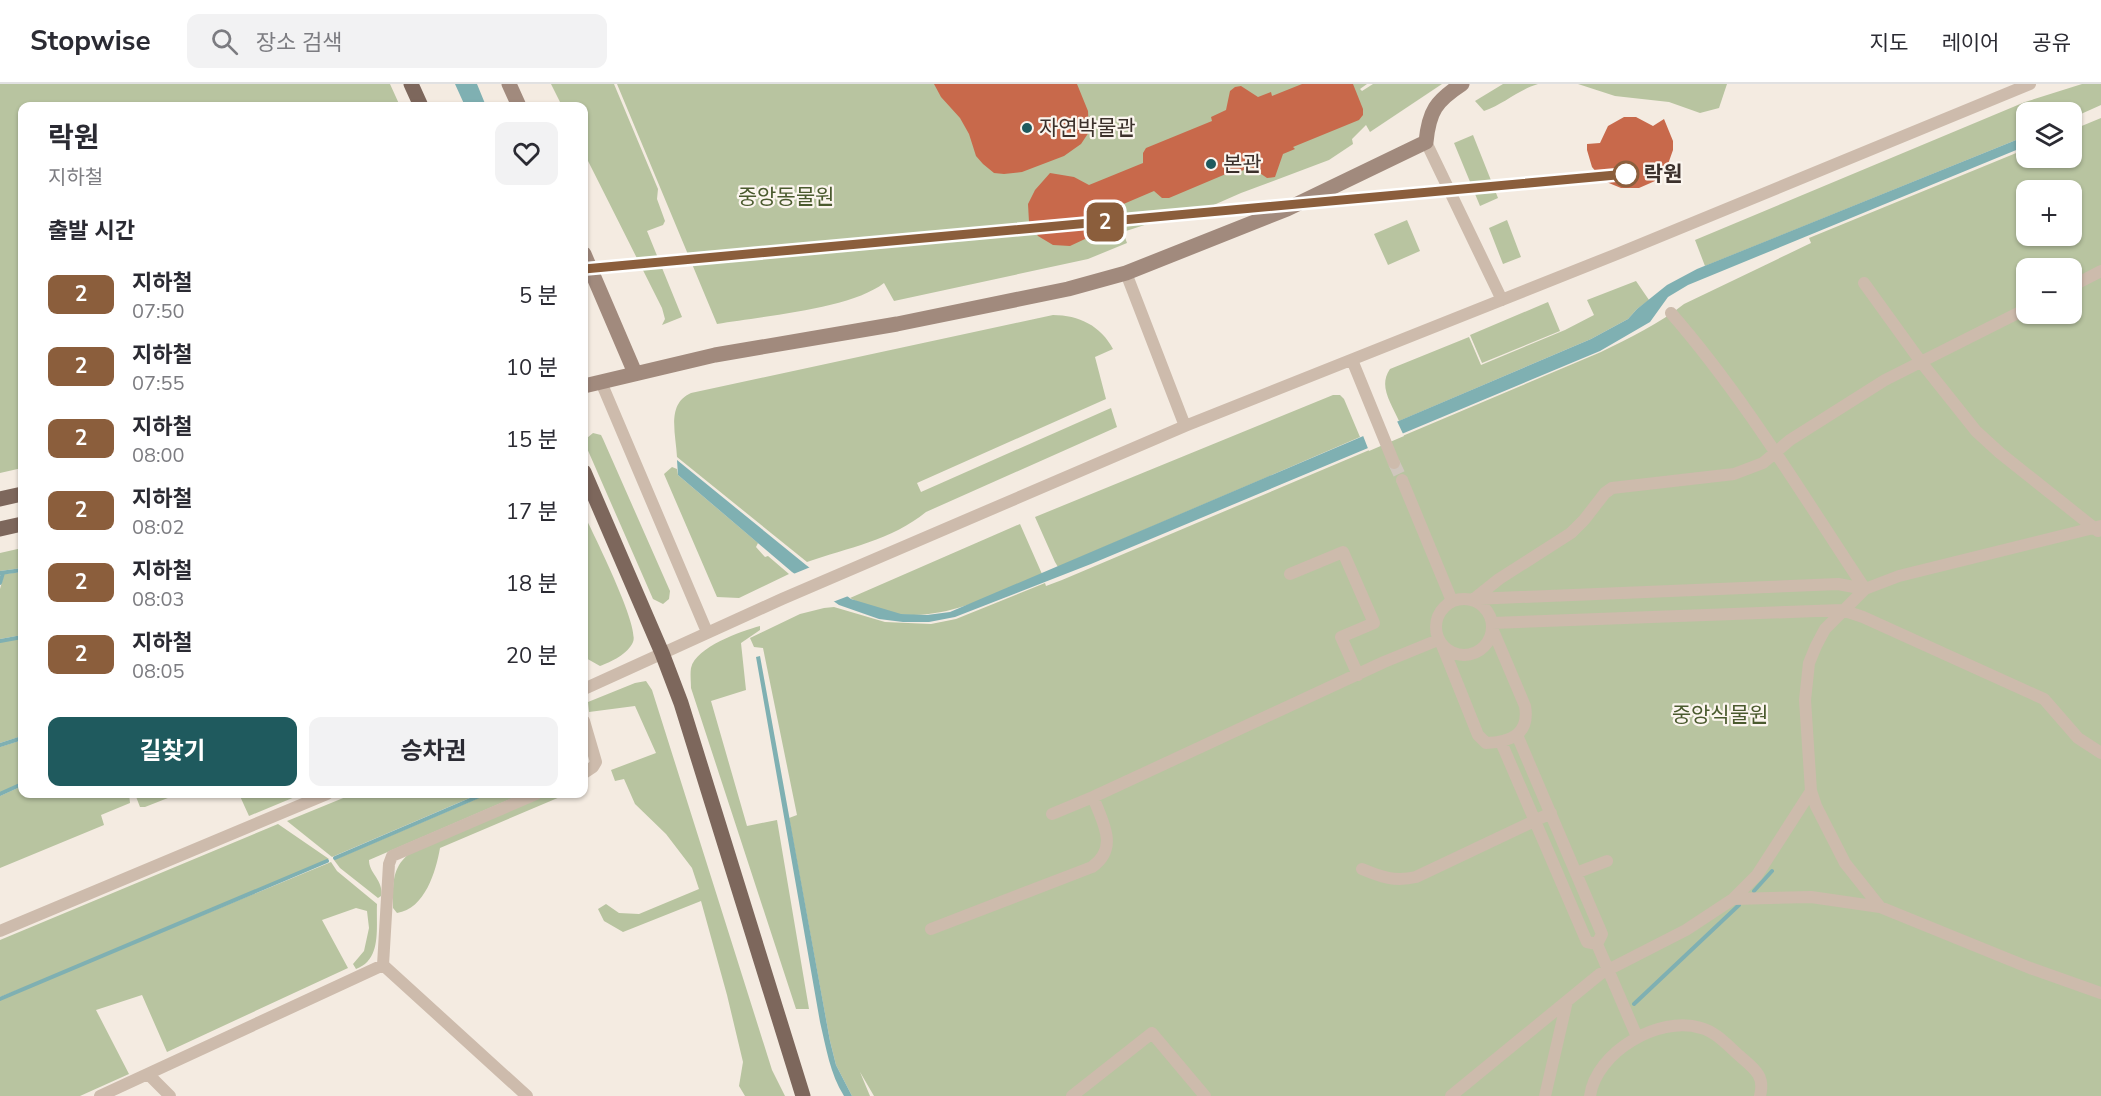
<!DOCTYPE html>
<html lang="ko">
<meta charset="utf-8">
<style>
:root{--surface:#fff;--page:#f2f2f3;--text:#2b2b33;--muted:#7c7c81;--line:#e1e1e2;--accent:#1f5a5e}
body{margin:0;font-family:"Nunito Sans","Noto Sans KR",sans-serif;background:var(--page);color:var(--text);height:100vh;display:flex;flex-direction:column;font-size:22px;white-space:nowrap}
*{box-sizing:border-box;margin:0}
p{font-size:20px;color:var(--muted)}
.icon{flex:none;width:33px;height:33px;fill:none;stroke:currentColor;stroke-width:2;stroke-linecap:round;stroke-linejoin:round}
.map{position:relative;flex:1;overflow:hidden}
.side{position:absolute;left:18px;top:18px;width:570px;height:696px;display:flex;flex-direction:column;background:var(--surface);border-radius:12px;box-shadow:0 2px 4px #0004}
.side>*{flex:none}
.badge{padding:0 12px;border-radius:9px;font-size:21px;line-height:39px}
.tools{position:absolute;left:2016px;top:18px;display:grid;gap:12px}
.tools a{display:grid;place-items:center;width:66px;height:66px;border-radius:12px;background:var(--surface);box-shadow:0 2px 4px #0004;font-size:30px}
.map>.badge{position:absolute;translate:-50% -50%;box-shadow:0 0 0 3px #fff}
h2{padding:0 30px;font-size:22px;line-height:54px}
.round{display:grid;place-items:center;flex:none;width:63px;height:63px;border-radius:12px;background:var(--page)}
.headline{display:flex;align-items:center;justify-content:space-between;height:102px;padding:0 30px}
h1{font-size:28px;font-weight:700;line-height:45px}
.cta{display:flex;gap:12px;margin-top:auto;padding:12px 30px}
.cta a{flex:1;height:69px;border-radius:12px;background:var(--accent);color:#fff;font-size:24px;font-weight:700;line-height:69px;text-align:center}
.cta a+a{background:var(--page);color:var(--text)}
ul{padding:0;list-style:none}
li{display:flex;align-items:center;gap:18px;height:72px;padding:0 30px}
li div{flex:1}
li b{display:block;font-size:22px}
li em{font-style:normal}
li .badge{min-width:66px;font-weight:700;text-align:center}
header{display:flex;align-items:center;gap:36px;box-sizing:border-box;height:84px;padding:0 30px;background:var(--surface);border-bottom:2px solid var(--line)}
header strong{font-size:28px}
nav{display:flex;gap:33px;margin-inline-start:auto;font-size:21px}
.search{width:420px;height:54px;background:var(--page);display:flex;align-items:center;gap:15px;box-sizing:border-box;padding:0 21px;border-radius:12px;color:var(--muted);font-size:22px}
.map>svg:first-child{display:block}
.green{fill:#b8c4a0;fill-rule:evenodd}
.water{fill:#7fb0b2}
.pier{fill:#f4ebe1}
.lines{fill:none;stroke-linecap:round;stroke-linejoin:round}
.stream{stroke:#7fb0b2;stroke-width:4}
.building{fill:#c8694b}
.street-tunnel{stroke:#cfc6bd;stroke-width:12;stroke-dasharray:12 6;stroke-linecap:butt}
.street{stroke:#cdbbac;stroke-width:12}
.secondary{stroke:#a18a7d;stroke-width:15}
.primary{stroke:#7d675c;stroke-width:15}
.line-casing{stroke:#fff;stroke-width:14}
.line{stroke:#8b5e3c;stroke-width:9}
.poi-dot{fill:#1f5a5e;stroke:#fbf5ee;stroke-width:2}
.stop-dot{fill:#fff;stroke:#8b5e3c;stroke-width:3}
.labels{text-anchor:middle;stroke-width:4.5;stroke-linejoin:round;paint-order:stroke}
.poi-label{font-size:21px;fill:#3b302b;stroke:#fbf5ee;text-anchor:start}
.stop-label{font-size:21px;font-weight:bold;fill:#3b302b;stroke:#fbf5ee;text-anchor:start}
.park-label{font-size:21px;fill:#4a5a2e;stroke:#fbf5ee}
</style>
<header>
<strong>Stopwise</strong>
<div class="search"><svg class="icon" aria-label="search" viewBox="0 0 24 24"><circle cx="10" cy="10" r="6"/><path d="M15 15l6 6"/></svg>장소 검색</div>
<nav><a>지도</a><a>레이어</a><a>공유</a></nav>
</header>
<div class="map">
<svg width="2101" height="1012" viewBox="0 0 2101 1012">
<rect width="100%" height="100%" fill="#f4ebe1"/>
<path class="green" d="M0 0H390L400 22H22V384L0 389Z
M551 0H614L658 105 657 115 665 137 663 141 647 147 682 233 662 241 665 235 662 224 584 69V22H562Z
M617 0H1367L1360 5 1362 7 1373 0H1442L1370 48 1366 41 1352 55 1353 60 1329 76 1241 109 1175 138 1172 132 1123 148 1127 159 1088 175 894 217 884 199C851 225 762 232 717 240Z
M1503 0H1538C1518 6 1504 20 1484 27L1475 17Z
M1578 0H1727L1719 24 1700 29 1669 18 1615 12Z
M2082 0H2101V21L2072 34V28H2026V52L1705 182 1695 156 2025 18Z
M2101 34V1012H874L860 988 870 1012H852L836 981 830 957 789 734 797 731 763 564 754 563 750 554 800 530 824 524 834 523 885 538 931 540 956 535 1045 499 1046 502 1062 496 1601 268C1629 254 1659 240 1684 220L1811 159 1809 154 2026 65V74H2072V46ZM2026 106H2072V152H2026ZM2026 184H2072V230H2026Z
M1473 51 1498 114 1480 122 1454 59Z
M1407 136 1420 167 1388 181 1374 150Z
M1507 136 1521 173 1503 180 1489 144Z
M1636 197 1649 216 1637 225 1628 235 1591 255 1399 337C1391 319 1378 302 1390 285L1469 253 1481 281 1565 246 1594 231 1587 216Z
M1548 218 1560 247 1482 279 1470 251Z
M1053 231C1079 231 1101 242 1113 265L1095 273 1106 315 917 399 921 408 1111 324 1117 343 926 428C892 456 847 464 807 478L677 373C676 350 666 320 691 309Z
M1333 311H1340L1344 315 1360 353 1058 483 1055 478 1035 433Z
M593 349 601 351 603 355 670 507 669 515 663 520 653 515 586 362 587 354Z
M672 383 677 385 678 391 758 459 756 463 765 473 768 472 789 490 739 514 717 513 664 390Z
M584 430C593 450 640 542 633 558 628 570 611 578 600 582L584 573Z
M1020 440 1042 490C977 518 920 552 850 514Z
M22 464V484L0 487V469Z
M22 488V551L0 555V505L4 490Z
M760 542V546L741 559 746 606 711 617 747 742 777 736 809 925H796L691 604C691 598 690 590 691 584 696 563 741 547 760 542Z
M22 554V652L0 659V558Z
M646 597 652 606 772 986 785 1012H745L739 1002 743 978 727 911 701 817 623 848 604 837 598 825 606 820 619 829 639 830 699 805 692 784 666 750 635 720 624 695 615 697 611 686 656 669 635 622 589 628 588 618 635 599Z
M22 656V699L0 709V663Z
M22 702V710H129L130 719 101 731 104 741 0 784V712Z
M135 710H178L145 723H140Z
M239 710H302L249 732Z
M353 710H479L332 773 287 737Z
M488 710H522L369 776C369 790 384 796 381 812L378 814 340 784 334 776Z
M549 710H567L440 764C436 787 425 825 397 829L393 824C393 801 391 784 410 769Z
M278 740 329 775 150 853 331 778 337 787 377 820C376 844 382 876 356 885L353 880 364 867 369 844 367 827 356 824 322 836 348 884 167 968 142 911 96 926 129 990 80 1012H0V915L135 859 0 913V856Z"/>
<path class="water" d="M455 0H477L486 22H465Z
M2026 52V62L1688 201 1668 213 1650 238 1600 267 1091 480 955 533 929 538H903L879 535 839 521 792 488 678 391 677 376 806 481 851 515 901 530 927 531 950 528 1591 255 1628 235 1637 225 1667 201 1697 185Z
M760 572 830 957 836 981 852 1012H844C830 990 826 963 820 938L756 573Z"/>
<path class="pier" d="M1396 335 1404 352 1369 367 1362 349Z
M813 482 851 511 830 519 791 491Z"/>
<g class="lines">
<path class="stream" d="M0 489 22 486
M0 499 3 489
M0 557 22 553
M0 661 22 654
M0 710 22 700
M335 774 484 710
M1754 807 1772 787
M0 915 327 777
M1634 920 1739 821"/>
</g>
<path class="building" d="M934 0H1077L1088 27 1089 48 1081 60 1064 72 1022 88 1004 90 994 89 983 80 976 72 969 50 960 34 941 13Z
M1302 0H1353L1363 25V31L1359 36 1293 63 1295 65 1283 70 1275 93 1267 94 1251 83 1234 90 1233 87 1169 114H1162L1154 107 1100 130 1092 149 1085 155 1070 162 1053 161 1038 152 1033 145 1029 138 1028 120 1035 106 1050 89 1074 93 1089 101 1143 79V69L1146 64 1212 37 1211 33 1226 26 1230 7 1235 3 1241 2 1258 13 1271 8 1272 12Z
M1624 33H1636L1653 42 1664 35 1673 57V66L1667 83 1655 97 1639 104H1621L1604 97 1592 83 1587 66V60L1600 59 1608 42Z"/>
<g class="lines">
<path class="street-tunnel" d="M1394 379 1402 396"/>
<path class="street" d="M1426 58 1502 216
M1126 189 1185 342
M1864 199 1921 278 1976 347 2000 369 2098 447
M2072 202 2101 187
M1671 229C1745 314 1803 412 1865 505
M1352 276 1394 379
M601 298 707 548
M1402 396 1452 517
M2101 442 1899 492 1865 505 1825 545 1816 562 1809 579 1805 616 1811 707 1816 722 1845 779 1880 823 2030 884 2101 909
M1290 490 1343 468 1374 539 1341 553 1358 591
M1865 505 1838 500 1474 515 1499 495 1571 449 1584 436 1605 409 1612 404 1734 390 1763 379 1790 356 1885 296 2026 225
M1436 543a28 28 0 1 1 56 0a28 28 0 1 1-56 0Z
M1492 539 1842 526 1863 533 2044 615 2078 654 2101 669
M1442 561 1478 651 1486 659C1511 658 1530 650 1525 622L1492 544
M584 605 782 515 1185 342 1617 170 2030 0
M584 637 596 678 593 683 584 689
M1501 658 1587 858 1597 860 1602 850 1517 651
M1052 730 1093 713 1384 578 1438 556
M1362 785C1381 793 1395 798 1416 793L1551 729
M1576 789 1607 777
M1733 815 1811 813 1880 823
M931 845 1092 783C1119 764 1103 739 1093 713
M0 847 327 710
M1597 860 1637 953
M148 990 170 1012
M100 1012 383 881
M527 1012 383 881 389 780 392 772 536 710
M1072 1012 1152 949 1205 1012
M1451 1012 1600 890 1686 846 1733 815 1757 791 1811 707
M1545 1012 1567 917
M1590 1012C1596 968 1659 931 1701 944 1717 948 1730 964 1742 974 1756 986 1765 993 1760 1012"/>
<path class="secondary" d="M509 0 519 22
M584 170 635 289
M584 302 715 271 897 240 1068 205 1126 189 1287 125 1426 58C1429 27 1436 17 1462 0"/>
<path class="primary" d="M411 0 421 22
M584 388 662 569 681 619 803 1012
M0 415 22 410
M0 445 22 440"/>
</g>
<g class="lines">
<defs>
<path id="line" d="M584 185 1627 90"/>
</defs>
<use href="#line" class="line-casing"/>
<use href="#line" class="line"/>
</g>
<g class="poi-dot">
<circle cx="1027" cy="44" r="6"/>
<circle cx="1211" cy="80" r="6"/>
</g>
<circle class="stop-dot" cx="1626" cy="90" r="12"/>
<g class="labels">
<g class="poi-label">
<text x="1039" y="51">자연박물관</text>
<text x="1223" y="87">본관</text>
</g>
<g class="stop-label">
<text x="1644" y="97">락원</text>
</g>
<g class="park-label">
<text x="786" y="120">중앙동물원</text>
<text x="1720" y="638">중앙식물원</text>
</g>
</g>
</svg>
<div class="tools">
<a><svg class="icon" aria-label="layers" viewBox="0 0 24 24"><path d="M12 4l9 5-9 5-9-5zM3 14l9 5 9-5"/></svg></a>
<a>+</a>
<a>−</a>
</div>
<b class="badge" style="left:1105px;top:138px;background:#8b5e3c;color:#fff">2</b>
<section class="side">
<div class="headline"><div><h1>락원</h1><p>지하철</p></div><a class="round"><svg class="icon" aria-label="heart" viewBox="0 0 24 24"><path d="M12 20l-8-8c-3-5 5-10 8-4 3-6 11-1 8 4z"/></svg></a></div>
<h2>출발 시간</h2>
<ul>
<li><span class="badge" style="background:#8b5e3c;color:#fff">2</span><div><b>지하철</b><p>07:50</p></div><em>5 분</em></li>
<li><span class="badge" style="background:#8b5e3c;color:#fff">2</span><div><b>지하철</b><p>07:55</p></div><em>10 분</em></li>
<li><span class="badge" style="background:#8b5e3c;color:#fff">2</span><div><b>지하철</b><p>08:00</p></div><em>15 분</em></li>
<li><span class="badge" style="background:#8b5e3c;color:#fff">2</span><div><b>지하철</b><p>08:02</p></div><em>17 분</em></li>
<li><span class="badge" style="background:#8b5e3c;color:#fff">2</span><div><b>지하철</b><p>08:03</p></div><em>18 분</em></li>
<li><span class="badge" style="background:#8b5e3c;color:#fff">2</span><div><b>지하철</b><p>08:05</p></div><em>20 분</em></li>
</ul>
<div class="cta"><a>길찾기</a><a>승차권</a></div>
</section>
</div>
